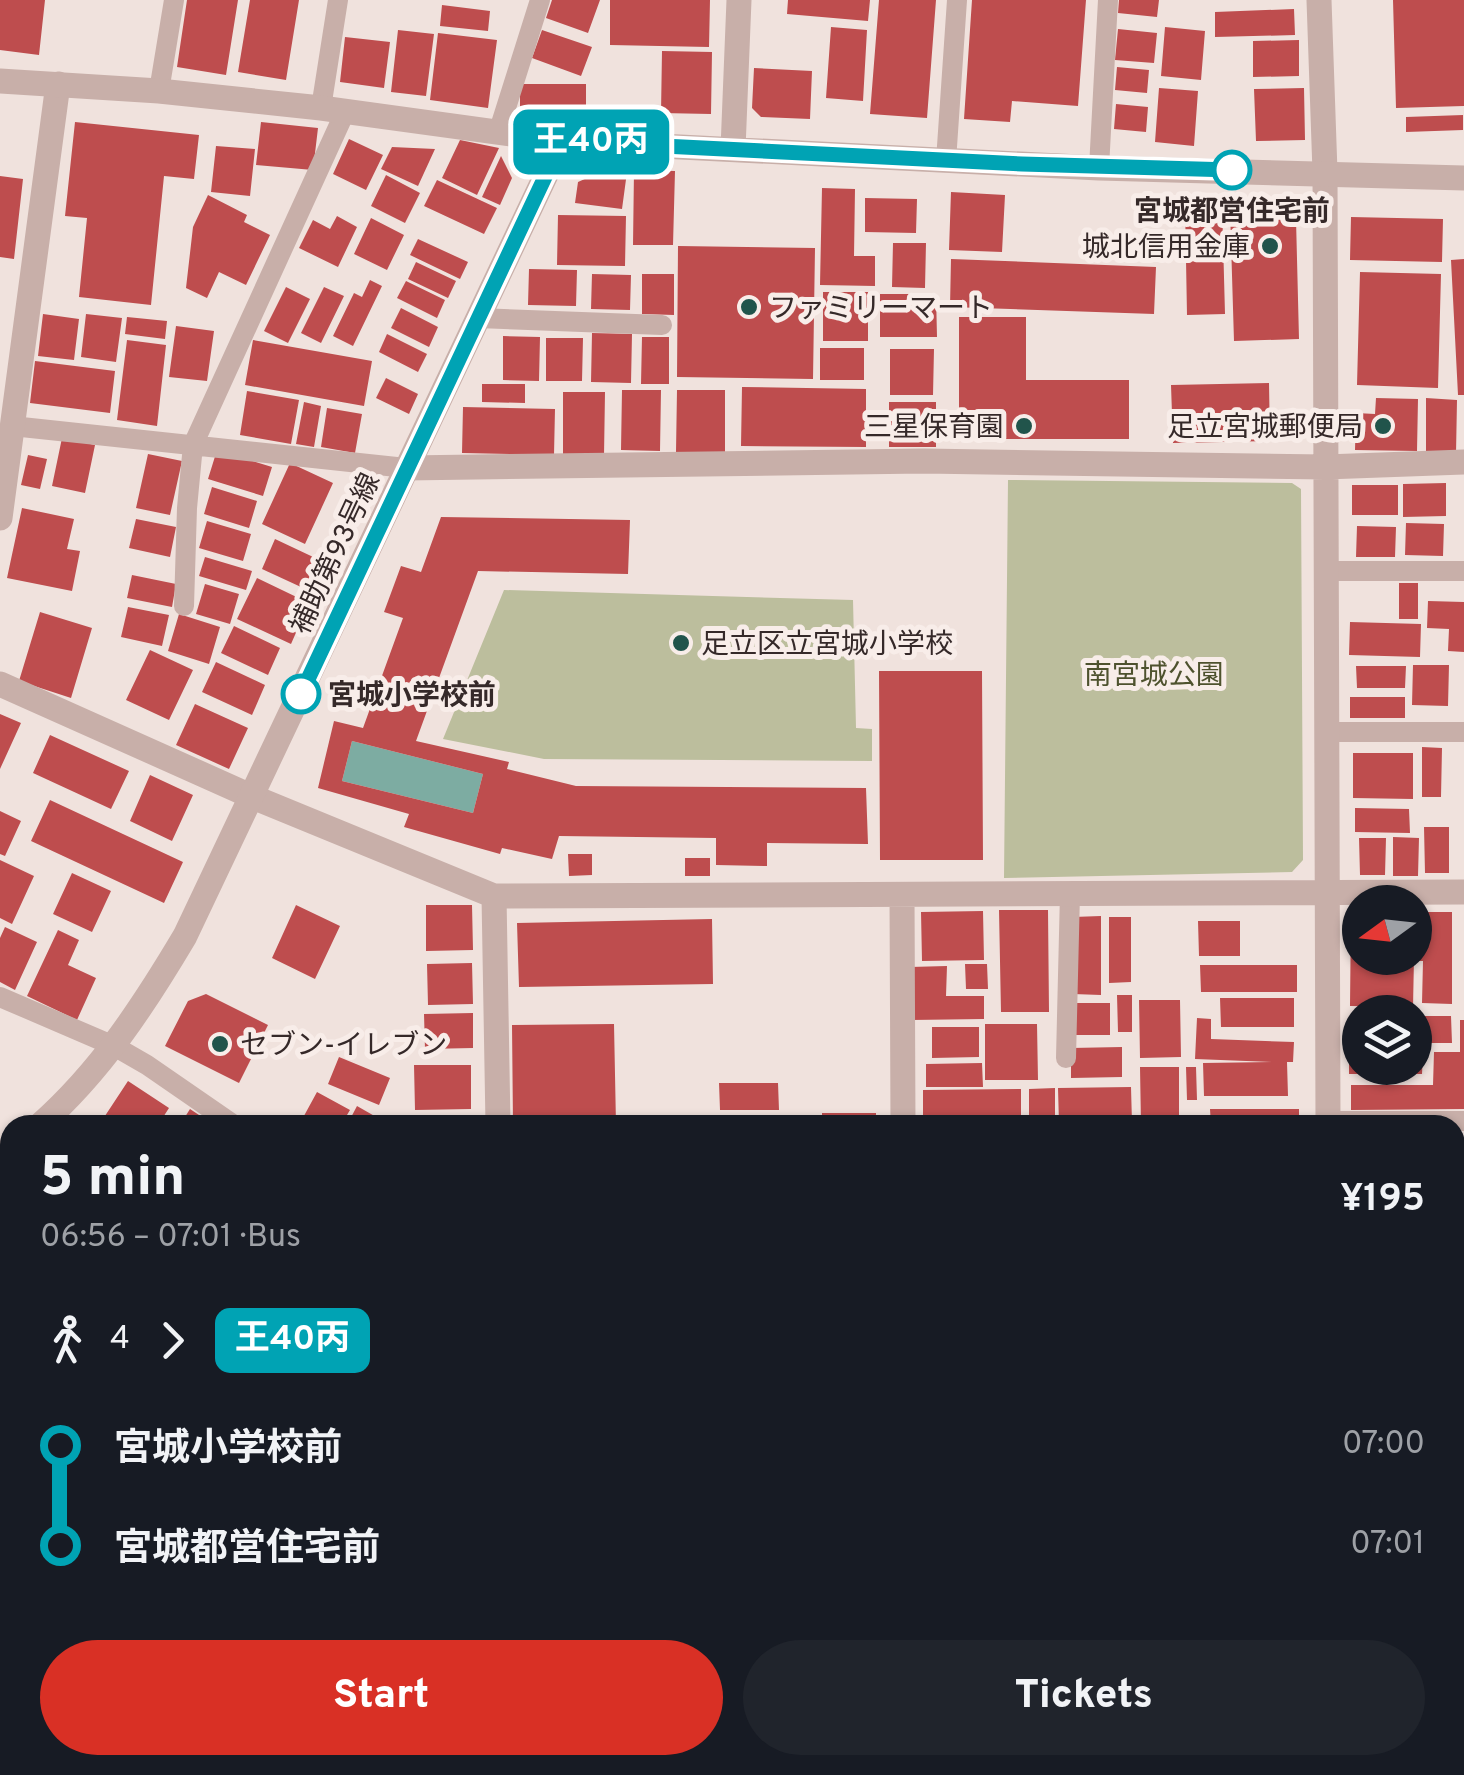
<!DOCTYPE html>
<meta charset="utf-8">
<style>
:root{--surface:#171b24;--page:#20242c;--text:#f1f3f6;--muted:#9ea1a6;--accent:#d93025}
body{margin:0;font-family:Overpass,"Noto Sans JP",sans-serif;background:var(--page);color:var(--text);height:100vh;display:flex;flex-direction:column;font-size:38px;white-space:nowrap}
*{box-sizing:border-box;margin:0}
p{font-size:32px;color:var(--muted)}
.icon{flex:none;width:55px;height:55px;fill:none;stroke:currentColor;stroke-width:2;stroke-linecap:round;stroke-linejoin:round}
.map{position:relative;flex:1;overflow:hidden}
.drawer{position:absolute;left:0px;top:1115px;width:1465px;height:660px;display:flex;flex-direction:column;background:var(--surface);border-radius:30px 30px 0 0;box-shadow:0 2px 8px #0004}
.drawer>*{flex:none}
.badge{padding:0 20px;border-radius:15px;font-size:35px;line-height:65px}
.needle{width:65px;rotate:255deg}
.controls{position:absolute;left:1342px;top:885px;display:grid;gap:20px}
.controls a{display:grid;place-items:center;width:90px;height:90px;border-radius:50%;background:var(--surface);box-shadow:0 2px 8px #0004;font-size:50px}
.map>.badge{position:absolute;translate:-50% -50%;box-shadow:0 0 0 5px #fff}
.legs{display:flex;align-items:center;gap:15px;height:110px;padding:0 40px;font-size:32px}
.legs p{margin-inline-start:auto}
.headline{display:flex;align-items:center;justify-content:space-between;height:170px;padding:0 40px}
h1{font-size:55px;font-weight:800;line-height:75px}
.action{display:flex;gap:20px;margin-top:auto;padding:20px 40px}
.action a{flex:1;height:115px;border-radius:60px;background:var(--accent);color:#fff;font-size:40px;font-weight:800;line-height:115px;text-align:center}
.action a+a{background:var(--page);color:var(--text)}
ul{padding:0 40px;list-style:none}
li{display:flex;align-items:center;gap:35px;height:100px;font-size:38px}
li i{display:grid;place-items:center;width:15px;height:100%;margin:0 12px;background:currentColor}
li i::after{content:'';width:25px;height:25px;margin:-12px;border:8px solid;border-radius:50%;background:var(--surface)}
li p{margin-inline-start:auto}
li:first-child i{background:linear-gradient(#0000 50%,currentColor 0)}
li:last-child i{background:linear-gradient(currentColor 50%,#0000 0)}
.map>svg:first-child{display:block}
.green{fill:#bcbe9d}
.water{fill:#7daca2}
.building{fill:#be4d4e;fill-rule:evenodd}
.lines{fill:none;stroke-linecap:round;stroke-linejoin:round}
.service{stroke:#c8afa9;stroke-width:20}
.minor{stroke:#c8afa9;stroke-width:25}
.tertiary{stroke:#c8afa9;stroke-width:25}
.line-1-casing{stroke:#fff;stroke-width:22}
.line-1{stroke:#00a3b4;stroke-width:15}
.stop-1-dot{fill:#fff;stroke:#00a3b4;stroke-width:5}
.poi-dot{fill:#21544b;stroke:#f8ede9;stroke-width:4}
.labels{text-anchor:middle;stroke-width:10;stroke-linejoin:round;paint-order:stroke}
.stop-label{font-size:28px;font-weight:bold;fill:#352929;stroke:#f8ede9}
.poi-label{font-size:28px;fill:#352929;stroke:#f8ede9;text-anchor:end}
.street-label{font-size:28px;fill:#352929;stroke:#f8ede9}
.park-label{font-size:28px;fill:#4e522e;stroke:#f8ede9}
</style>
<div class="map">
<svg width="1464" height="1775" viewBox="0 0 1464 1775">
<rect width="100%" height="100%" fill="#f0e2dd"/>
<path class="green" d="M1008 480 1292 483 1301 489 1303 860 1292 872 1004 878Z
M504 590 853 600 856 728 872 729V761L544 759 443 739Z"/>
<path class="water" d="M352 741 483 774 473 813 342 781Z"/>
<path class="building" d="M0 0H45L39 55 0 50Z
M187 0H238L226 75 177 67Z
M250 0H299L286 80 238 72Z
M552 0H600L588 33 546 18Z
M610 0H710L709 47 610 45Z
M788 0H870L868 21 787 14Z
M879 0H936L927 118 870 114Z
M972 0H1086L1078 106 1012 101 1010 122 964 119Z
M1119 0H1159L1157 17 1118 13Z
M1393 0H1464V106L1396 108Z
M442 5 490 11 488 31 440 26Z
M1294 9 1295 35 1215 37V12Z
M831 27 867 30 863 101 826 98Z
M1165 27 1205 31 1201 80 1161 76Z
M1118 29 1157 33 1154 63 1115 60Z
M398 30 434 34 426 96 391 92Z
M542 30 592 47 581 76 532 58Z
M438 33 497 40 488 108 430 100Z
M345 37 390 42 384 88 340 82Z
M1299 40V76L1253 77V41Z
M662 51 712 52 711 114 661 113Z
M1117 67 1149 70 1147 93 1115 90Z
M754 68 812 71 810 119 761 117 752 108Z
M520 84H586V112H520Z
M1159 88 1198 91 1194 146 1155 142Z
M1304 88 1305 140 1256 141 1254 89Z
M1116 104 1148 107 1146 132 1114 129Z
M1463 115V130L1406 132V117Z
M75 122 199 135 194 179 164 176 151 305 79 297 87 218 65 216Z
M261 122 318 128 313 170 256 165Z
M349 139 383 155 366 190 333 174Z
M460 140 499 148 477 195 442 178Z
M216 146 255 149 250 196 211 192Z
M392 147 435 149 418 186 381 169Z
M501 156 512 178 500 205 482 197Z
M605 170 627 172 622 209 575 203 578 182Z
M634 170 675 171 673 245H633Z
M386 175 420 193 405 223 371 206Z
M0 176 23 179 14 259 0 257Z
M437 180 497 208 484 234 424 206Z
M822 188 855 189 854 256H875V286L820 285Z
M951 192 1005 195 1002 252 949 250Z
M208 195 247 215 244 222 270 235 246 285 219 272 207 298 186 288 193 227Z
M865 198 917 199 916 233 865 232Z
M1222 203 1225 314 1187 315 1185 204Z
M1285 208 1296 219 1299 339 1234 341 1230 209Z
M558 215 626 216 625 266 557 265Z
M337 216 357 227 338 267 299 248 313 220 330 229Z
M1351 217 1443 219 1442 262 1350 260Z
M371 218 404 235 387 270 354 254Z
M418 239 468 262 460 279 410 255Z
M893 243H926L925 288 892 287Z
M678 246 815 248 813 379 677 377Z
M951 259 1156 267 1154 314 950 307Z
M1464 259V395H1458L1451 260Z
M416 262 456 281 448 298 408 279Z
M529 269 577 270 576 306 528 305Z
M1360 272 1441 274 1438 388 1357 385Z
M592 274 631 275 630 310 591 309Z
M642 274H674V315L642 314Z
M370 280 382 286 353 346 333 336 354 293 362 297Z
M406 281 445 300 437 318 397 298Z
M286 287 310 299 288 343 264 331Z
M324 287 344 296 321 343 301 333Z
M823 292H868V341H823Z
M880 294H936L937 337H880Z
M401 308 438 327 429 347 391 328Z
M43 314 79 319 74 360 38 356Z
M86 314 122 318 116 362 81 357Z
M127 317 167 321 165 339 125 334Z
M959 317H1026V380H1129V439H959Z
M176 326 214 331 207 381 169 377Z
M592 333 632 334 631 383 591 382Z
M387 334 427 354 418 372 379 352Z
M503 336 540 337 539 381 503 380Z
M642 337H669V384H641Z
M546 338H583L582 381H546Z
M127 340 166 345 157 426 117 420Z
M253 340 372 361 364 406 245 385Z
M820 348H864V380H820Z
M890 349H934L933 395H890Z
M35 361 115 371 110 413 30 403Z
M386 378 418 394 409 414 376 398Z
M1269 383 1270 441 1173 443 1171 385Z
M482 384H525V403L482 402Z
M742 387 866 389V447L741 446Z
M622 390H661L660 451 621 450Z
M677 390H725V453L676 452Z
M247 391 299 400 291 444 240 435Z
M563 392H605L604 456H563Z
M1376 398 1418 399 1417 451 1355 450 1356 413 1375 414Z
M1426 398 1457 400 1456 454H1426Z
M304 402 321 406 314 447 296 444Z
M889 402H936V447H889Z
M463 407 555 409 554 455 462 453Z
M327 408 362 414 355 453 321 447Z
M62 438 95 445 85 493 52 486Z
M217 450 272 467 263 496 208 479Z
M148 454 182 461 170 515 136 508Z
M28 455 47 459 40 489 21 485Z
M290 463 333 483 305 544 262 524Z
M1446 483V516L1403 517V484Z
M1352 485H1398V515H1352Z
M212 487 257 501 249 528 204 514Z
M22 508 74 519 67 549 80 551 72 591 7 578Z
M441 517 630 520 628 574 478 571 416 741 509 762 507 769 576 786 866 788 868 844 767 843V866L716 865V838L559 836 552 859 502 848 500 854 404 827 409 814 318 788 334 721 363 728 403 618 384 612 401 566 421 572ZM352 741 483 774 473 813 342 781Z
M136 519 176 527 170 557 129 548Z
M207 521 251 534 243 561 199 548Z
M1406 523 1444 524 1443 556 1405 555Z
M1357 526 1396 527 1395 557H1356Z
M275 539 328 564 314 593 262 569Z
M205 557 252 571 246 590 199 576Z
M132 575 176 584 172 607 127 598Z
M257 578 309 603 291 644 237 619Z
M1399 583H1418V619H1399Z
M205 584 239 594 230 624 196 614Z
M1428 601 1464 602V652L1448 651 1449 629 1427 628Z
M128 607 169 615 162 646 121 637Z
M40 612 92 628 71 698 19 681Z
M179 614 220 627 209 664 168 651Z
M1350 622 1421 624 1420 657 1349 655Z
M234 626 280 648 268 675 221 653Z
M150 650 193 670 169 720 126 700Z
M216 662 265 685 252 715 202 692Z
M1413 665H1449L1448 706 1412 705Z
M1356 666H1406L1405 688H1357Z
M879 671H982L983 860H880Z
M1350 697H1405V718H1350Z
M195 704 248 728 229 769 176 745Z
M0 714 21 723 0 769Z
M50 735 129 771 111 809 33 773Z
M1422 747 1442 748 1441 797H1422Z
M1353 753H1413V799L1353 798Z
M150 775 193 795 172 841 130 821Z
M50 800 183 862 164 903 31 841Z
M1355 808 1409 809 1410 833 1355 832Z
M0 811 21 821 5 856 0 854Z
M1424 827H1449V873H1425Z
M1393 837 1419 838 1418 876H1393Z
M1359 838H1386L1385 875H1360Z
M568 854H592V875L569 876Z
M685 858H710V876H685Z
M0 860 34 876 12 924 0 918Z
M72 873 111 891 92 932 53 914Z
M296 905 340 926 315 979 272 958Z
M426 905H472L473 950 426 951Z
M999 910H1048L1049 1012H1001Z
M983 911 984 960 922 961 921 912Z
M1351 912H1360V958H1414L1413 1007 1350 1006Z
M1415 912H1452V1004L1422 1003 1423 961H1415Z
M1101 916V995L1073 994V917Z
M1109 917H1131V982L1109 983Z
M712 919 713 984 519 987 517 923Z
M1198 921H1240V956H1199Z
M5 927 37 942 15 990 0 982V938Z
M58 930 79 940 68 965 96 978 77 1020 27 996Z
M472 963 473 1004 428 1005 427 964Z
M965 964H987L988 989H966Z
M1200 965H1297V992H1201Z
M947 966 946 996H984V1019L911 1020 910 967Z
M206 994 268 1025 239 1083 165 1046 188 1001Z
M1117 995H1132V1032H1118Z
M1220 998H1294V1027H1221Z
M1139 1000H1180L1181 1057 1140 1058Z
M1074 1003H1110V1035H1075Z
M473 1013V1048L425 1049 424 1014Z
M1415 1016H1451L1452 1043H1415Z
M1197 1018 1211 1019V1039L1294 1042 1293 1062H1287L1288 1096H1204L1203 1063 1273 1062 1195 1059Z
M1460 1020H1464V1109L1351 1110V1085H1433L1434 1052H1460Z
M614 1024 616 1125H513L512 1025Z
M985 1024H1037L1038 1080H985Z
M932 1027H979V1057L932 1058Z
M1122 1047V1077L1071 1078V1048Z
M1349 1053H1360V1068H1415V1053H1423L1422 1074H1349Z
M339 1057 390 1078 379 1105 328 1084Z
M982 1063 983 1087H926V1064Z
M414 1065H471V1109L415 1110Z
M1140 1067H1179V1124L1141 1125Z
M1186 1067H1196L1197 1100H1187Z
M128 1081 169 1108 158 1125H105L101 1122Z
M719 1083H778L779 1110H720Z
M1131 1087 1132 1123 1059 1124 1058 1088Z
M1055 1088V1125H1029V1089Z
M1021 1089V1125H923V1090Z
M317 1092 350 1110 341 1125H299Z
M357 1106 385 1122 384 1125H347Z
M190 1109 214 1125H180Z
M1210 1109H1299V1125H1211Z
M822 1113H876V1125H822Z
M649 1116H686V1125H650Z
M731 1120H790V1125H731Z
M1455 1145H1464V1191H1455Z
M0 1223 10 1230V1256L7 1260 0 1256Z
M1455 1223H1464V1337H1455Z
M5 1272 10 1275V1313L0 1306V1280Z
M0 1400 10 1407V1506L0 1500Z
M1455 1411H1464V1523H1455Z
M2 1523 10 1529V1591L0 1584Z
M0 1625 10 1632 8 1680 0 1675Z
M56 1765H107L99 1775H70Z
M446 1765H534L527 1775H461Z
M548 1765H620L635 1775H554L545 1769Z
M1225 1765H1305V1769H1225Z"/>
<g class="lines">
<path class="service" d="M159 91 174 0
M321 108 338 0
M499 130 540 0
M946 161 957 0
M1099 168 1108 0
M478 318 662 325
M12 426 406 468
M1326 571H1464
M184 606 187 508 193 445 345 112
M1325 732H1464
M0 997 114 1046 147 1065 234 1125
M1066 1058 1070 893
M1328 1121H1464
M0 1610 10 1616
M212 1765 225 1775"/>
<path class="minor" d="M1319 0 1325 172 1328 1125
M406 468 924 461 1325 467 1464 462
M0 518 58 84
M0 684 253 797 494 896 1464 892
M902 895 903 1125
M494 896 498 1125
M0 1322 10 1328
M764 1765 808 1775
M904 1765V1775
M1333 1765 1334 1775
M401 1775 408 1765"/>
<path class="tertiary" d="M0 81 159 91 321 108 562 141 1099 168 1464 178
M733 149 739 0
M40 1125C101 1071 144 1005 185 936L562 141
M0 1156 10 1149"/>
</g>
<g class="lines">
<defs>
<path id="line-1" d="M301 694 562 141 1022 164 1232 170"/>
</defs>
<use href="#line-1" class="line-1-casing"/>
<use href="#line-1" class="line-1"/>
</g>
<g class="stop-1-dot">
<circle cx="1232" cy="170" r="18"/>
<circle cx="301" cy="694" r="18"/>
</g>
<g class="poi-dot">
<circle cx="1270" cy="246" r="10"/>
<circle cx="749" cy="307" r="10"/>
<circle cx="1024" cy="426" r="10"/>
<circle cx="1383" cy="426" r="10"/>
<circle cx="681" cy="643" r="10"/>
<circle cx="220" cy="1044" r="10"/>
</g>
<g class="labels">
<g class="stop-label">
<text x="1232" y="220">宮城都営住宅前</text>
<text x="328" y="704" text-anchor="start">宮城小学校前</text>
</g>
<g class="poi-label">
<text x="1250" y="256">城北信用金庫</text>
<text x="769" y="317" text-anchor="start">ファミリーマート</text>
<text x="1004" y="436">三星保育園</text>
<text x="1363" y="436">足立宮城郵便局</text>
<text x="701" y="653" text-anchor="start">足立区立宮城小学校</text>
<text x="240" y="1054" text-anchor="start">セブン-イレブン</text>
</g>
<g class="street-label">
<text transform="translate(334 553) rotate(-65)" y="10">補助第93号線</text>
</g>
<g class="park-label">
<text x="1154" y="684">南宮城公園</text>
</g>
</g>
</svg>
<div class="controls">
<a><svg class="needle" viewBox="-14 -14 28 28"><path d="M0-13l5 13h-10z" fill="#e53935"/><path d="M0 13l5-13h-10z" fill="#9ea1a6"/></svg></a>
<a><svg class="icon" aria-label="layers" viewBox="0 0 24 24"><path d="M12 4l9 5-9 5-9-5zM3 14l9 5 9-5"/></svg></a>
</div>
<b class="badge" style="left:591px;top:142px;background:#00a3b4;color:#fff">王40丙</b>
<section class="drawer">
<div class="headline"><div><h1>5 min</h1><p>06:56 – 07:01 · Bus</p></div><b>¥195</b></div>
<div class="legs"><svg class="icon" aria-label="walk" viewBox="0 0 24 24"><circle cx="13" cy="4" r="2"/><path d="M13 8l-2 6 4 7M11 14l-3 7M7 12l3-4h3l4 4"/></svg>4<svg class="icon" aria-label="forward" viewBox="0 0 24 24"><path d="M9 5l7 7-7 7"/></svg><b class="badge" style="background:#00a3b4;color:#fff">王40丙</b></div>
<ul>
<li><i style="color:#00a3b4"></i><b>宮城小学校前</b><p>07:00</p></li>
<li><i style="color:#00a3b4"></i><b>宮城都営住宅前</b><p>07:01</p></li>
</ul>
<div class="action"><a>Start</a><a>Tickets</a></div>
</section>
</div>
